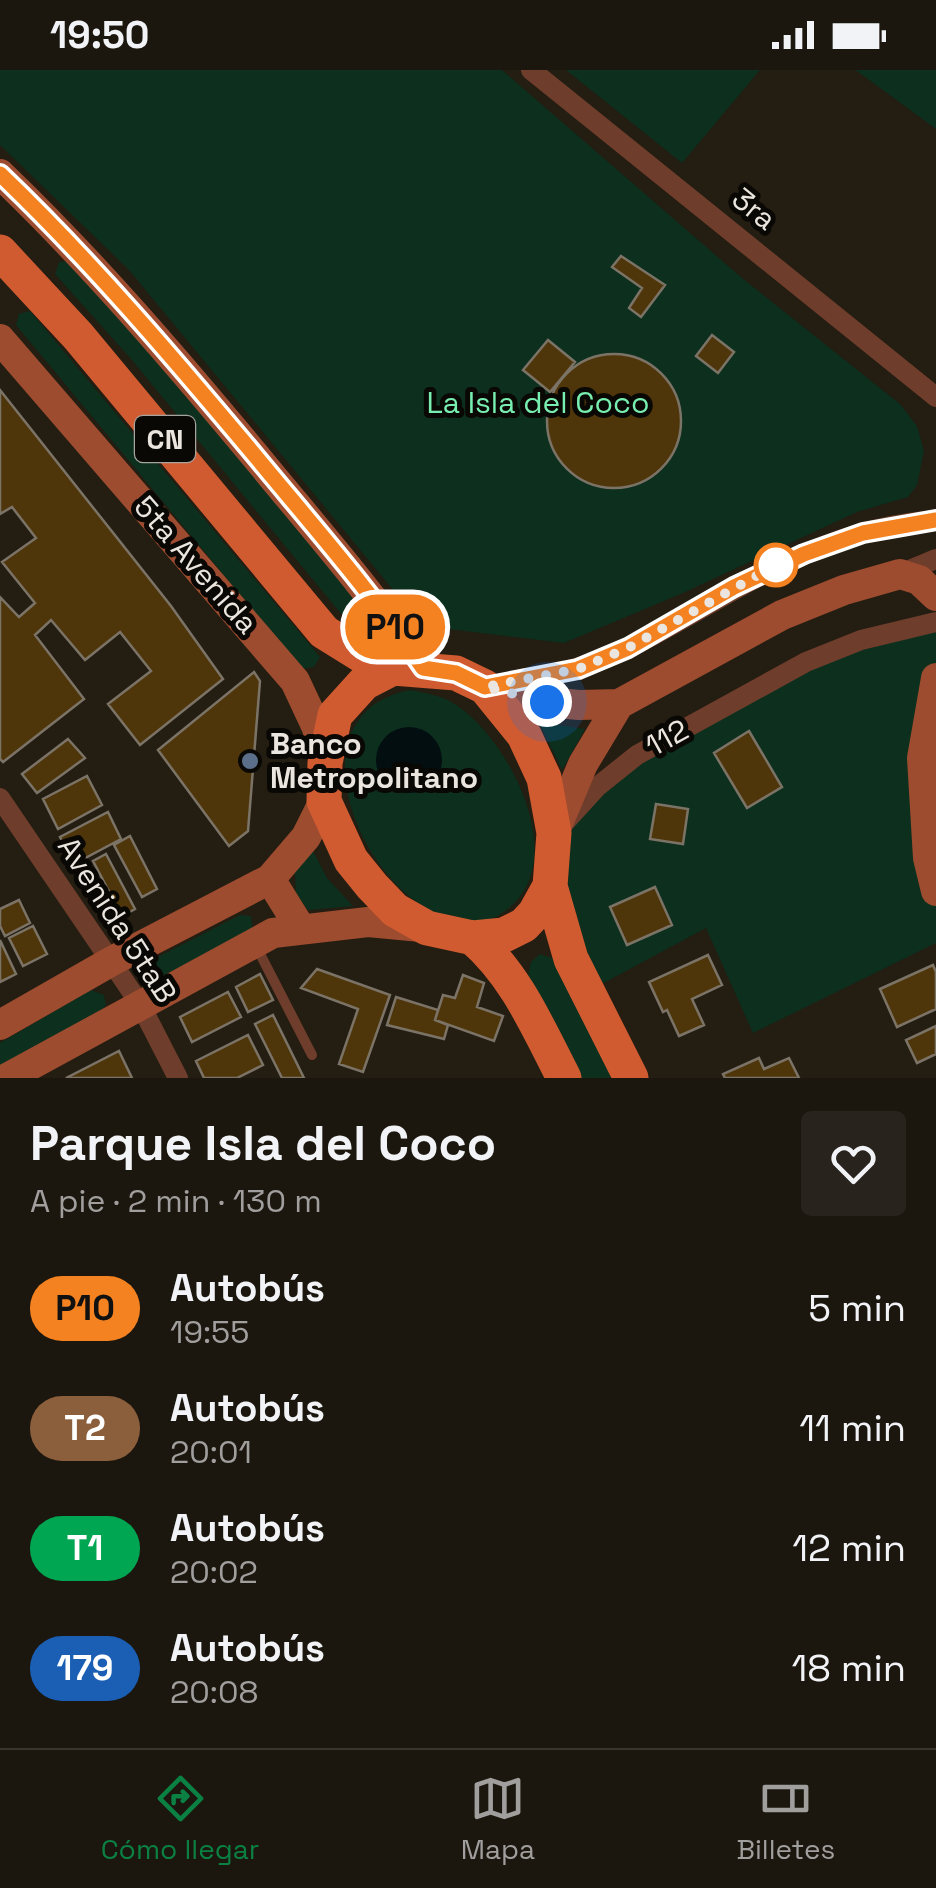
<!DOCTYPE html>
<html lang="es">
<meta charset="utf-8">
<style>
:root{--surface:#1b160e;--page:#28231c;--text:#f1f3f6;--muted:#a09f9e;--line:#39352e;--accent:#0b8043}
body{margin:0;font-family:"Space Grotesk",sans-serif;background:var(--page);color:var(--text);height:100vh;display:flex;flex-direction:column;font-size:38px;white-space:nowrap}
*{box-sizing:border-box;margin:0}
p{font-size:32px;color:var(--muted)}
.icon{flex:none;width:55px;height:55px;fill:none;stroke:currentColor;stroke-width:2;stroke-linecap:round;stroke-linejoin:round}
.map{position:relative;height:1008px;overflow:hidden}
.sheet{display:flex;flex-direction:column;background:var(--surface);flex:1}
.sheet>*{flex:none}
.badge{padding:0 20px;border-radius:32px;font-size:35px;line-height:65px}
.you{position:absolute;width:50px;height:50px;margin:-25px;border:8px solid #fff;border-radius:50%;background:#1a73e8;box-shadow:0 0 0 15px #1a73e833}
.map>.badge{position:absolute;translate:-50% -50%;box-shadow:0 0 0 5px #fff}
.round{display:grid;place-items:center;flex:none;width:105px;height:105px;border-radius:10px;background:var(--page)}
.head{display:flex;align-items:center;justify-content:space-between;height:170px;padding:0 30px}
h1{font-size:48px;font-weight:700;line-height:75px}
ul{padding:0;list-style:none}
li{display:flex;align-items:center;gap:30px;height:120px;padding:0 30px}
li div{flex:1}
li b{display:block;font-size:38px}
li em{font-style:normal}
li .badge{min-width:110px;font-weight:700;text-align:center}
.status{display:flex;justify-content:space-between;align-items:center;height:70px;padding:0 50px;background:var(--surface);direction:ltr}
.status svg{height:28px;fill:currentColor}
.tab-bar{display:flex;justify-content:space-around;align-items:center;height:140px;border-top:2px solid var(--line);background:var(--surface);font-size:28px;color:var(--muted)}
.tab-bar a{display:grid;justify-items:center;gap:5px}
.tab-bar .current{color:var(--accent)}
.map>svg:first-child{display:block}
.green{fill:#0c2f1e}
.water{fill:#020e10}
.building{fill:#4e360a;stroke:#7c7367;stroke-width:2.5}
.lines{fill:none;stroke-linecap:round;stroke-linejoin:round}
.service{stroke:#6f3d2b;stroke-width:10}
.minor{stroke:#6f3d2b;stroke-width:20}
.secondary{stroke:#9d4c2f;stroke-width:30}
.trunk{stroke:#d05b30;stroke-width:35}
.line-casing{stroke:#fff;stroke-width:22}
.line{stroke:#f58220;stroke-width:15}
.walk{stroke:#eae5de;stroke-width:10;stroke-dasharray:0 18}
.stop-dot{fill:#fff;stroke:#f58220;stroke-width:5}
.service-dot{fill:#5c6f8a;stroke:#0a0804;stroke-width:4}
.labels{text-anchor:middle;stroke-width:10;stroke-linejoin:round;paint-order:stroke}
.shield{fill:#0a0804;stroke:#a7a39d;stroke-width:2.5}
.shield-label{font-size:28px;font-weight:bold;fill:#eae5de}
.street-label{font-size:30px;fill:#eae5de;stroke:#0a0804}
.park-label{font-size:30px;fill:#78efb0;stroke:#0a0804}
.poi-label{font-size:30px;font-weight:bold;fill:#eae5de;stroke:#0a0804;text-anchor:start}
</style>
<div class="status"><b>19:50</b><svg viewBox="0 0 49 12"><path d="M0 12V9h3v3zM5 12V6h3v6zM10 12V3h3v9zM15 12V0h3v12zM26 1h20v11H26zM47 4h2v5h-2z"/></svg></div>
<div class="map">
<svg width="936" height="1008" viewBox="0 0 936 1008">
<rect width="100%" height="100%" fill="#241d12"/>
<path class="green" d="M0 0H502L742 208 900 334 917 356 924 381 917 415 908 427 857 442 683 523 564 573 423 556 129 200 0 75Z
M566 0H760L682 93Z
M855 0H936V59L861 4Z
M71 191 308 470 370 550 358 559 352 557 131 289 55 204 59 192Z
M30 241 320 587 314 597 302 599 16 255 19 244Z
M936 554V873L753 963 706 858 587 922 554 763 597 717 806 592Z
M410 620C424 623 441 625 453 633 513 669 581 809 491 849 484 852 476 851 469 851 370 849 279 645 410 620Z
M539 652 585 659 562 700Z
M313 781 327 808 353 836 308 840 296 824 295 801Z
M240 845 251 846 253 860 155 911 143 908 139 903 142 895Z
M540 884 561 891 620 1008H580L528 905 531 892Z
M91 920 104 925 106 935 99 942 0 997V973Z"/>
<path class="water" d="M376 690a33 33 0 1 1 66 0a33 33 0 1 1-66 0Z"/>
<path class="building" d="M621 186 665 215 641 247 629 238 642 218 612 197Z
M712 265 734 282 718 303 696 286Z
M548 270 575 292 550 322 523 300Z
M547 351a67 67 0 1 1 134 0a67 67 0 1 1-134 0Z
M0 320 171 536 223 609 140 675 108 634 151 601 120 562 85 590 51 550 35 565 84 629 3 692 0 689V527L19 547 35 533 2 492 36 468 12 437 0 444Z
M254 602 260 611 248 761 229 776 158 680Z
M749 661 782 717 747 738 714 683Z
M68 669 85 688 37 723 22 704Z
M87 706 102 735 58 759 43 729Z
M656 734 688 739 683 774 650 769Z
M108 742 121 769 74 794 60 767Z
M130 766 157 819 142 827 114 775Z
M106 784 135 839 122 846 93 791Z
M655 817 672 855 627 875 610 837Z
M19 830 30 853 5 866 0 856V839Z
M33 856 47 884 23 896 9 868Z
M0 870 16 904 0 912Z
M708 885 722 915 692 929 704 955 679 966 667 940 663 942 649 912Z
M933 895 936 902V939L897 957 880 919Z
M317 899 390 925 363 1002 339 994 358 939 301 918Z
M260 904 273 930 248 942 236 917Z
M463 905 484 913 477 937 503 946 494 971 435 950 443 925 455 928Z
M228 922 241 947 192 972 180 947Z
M396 927 438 940 435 950 448 955 444 969 387 955Z
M273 945 304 1008H282L255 954Z
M936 956V984L917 993 906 970Z
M248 965 263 995 237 1008H204L196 991Z
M119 981 132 1008H66Z
M759 988 764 999 789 988 799 1008H725L723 1004Z"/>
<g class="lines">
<path class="service" d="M257 878 312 985"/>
<path class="minor" d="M531 0 936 327
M900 504 936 489
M497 615C542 607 587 599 629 578 731 527 815 458 936 450
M0 728 140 934 178 1008
M566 751 597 717 637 685 806 592 861 570 936 552"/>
<path class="secondary" d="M0 104C94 194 179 294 262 394 317 461 374 526 423 598
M0 269 295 611 317 658 324 691
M936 608 922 688 928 788 936 821
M485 617 547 632 579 635 619 634 782 545 844 520 900 504 919 510 936 526
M554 763 583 694 619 634
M270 809 301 859
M0 955 112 891 270 809 306 767 324 731
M7 1008 273 863 368 852 421 857"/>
<path class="trunk" d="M0 182 78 266 324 562 361 585 393 598
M550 816 535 843 524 855 504 865 473 868 427 858 395 840 372 816 351 790 324 731 325 693 335 645 364 613 393 598 456 603 485 617 524 665 544 708 554 763 550 816 571 889 631 1008
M473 868C516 905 538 958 564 1008"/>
</g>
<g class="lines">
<defs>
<path id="line" d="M0 104C92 192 175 290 257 388 314 457 373 524 423 598L456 603 485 617 578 599 628 578 734 517 804 484 863 463 936 450"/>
</defs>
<use href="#line" class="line-casing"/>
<use href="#line" class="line"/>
<path class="walk" d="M547 632 485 617 578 599 628 578 776 495"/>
</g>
<circle class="stop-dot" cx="776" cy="495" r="20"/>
<circle class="service-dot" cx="250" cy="691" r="10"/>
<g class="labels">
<rect class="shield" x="135" y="346" width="60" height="46" rx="8"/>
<g class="shield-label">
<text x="165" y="379">CN</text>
</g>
<g class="street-label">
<text transform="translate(754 139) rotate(39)" y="10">3ra</text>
<text transform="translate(196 495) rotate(49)" y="10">5ta Avenida</text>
<text transform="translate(667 668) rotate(-29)" y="10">112</text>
<text transform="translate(117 850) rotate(57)" y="10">Avenida 5taB</text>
</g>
<g class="park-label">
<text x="538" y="343">La Isla del Coco</text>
</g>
<g class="poi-label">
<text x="270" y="684">Banco<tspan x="270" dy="34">Metropolitano</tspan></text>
</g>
</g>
</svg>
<div class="you" style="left:547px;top:632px"></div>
<b class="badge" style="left:395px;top:557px;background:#f58220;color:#111">P10</b>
</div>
<section class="sheet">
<div class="head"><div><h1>Parque Isla del Coco</h1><p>A pie · 2 min · 130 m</p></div><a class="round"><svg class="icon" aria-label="heart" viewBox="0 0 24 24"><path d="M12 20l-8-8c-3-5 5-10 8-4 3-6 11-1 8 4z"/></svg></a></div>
<ul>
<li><span class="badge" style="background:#f58220;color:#111">P10</span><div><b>Autobús</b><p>19:55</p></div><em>5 min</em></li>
<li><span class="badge" style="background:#8b5e3c;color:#fff">T2</span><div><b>Autobús</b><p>20:01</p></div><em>11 min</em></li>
<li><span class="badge" style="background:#00a651;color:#fff">T1</span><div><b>Autobús</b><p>20:02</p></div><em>12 min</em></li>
<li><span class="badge" style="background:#1a5fb4;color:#fff">179</span><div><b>Autobús</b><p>20:08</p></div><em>18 min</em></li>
</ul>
</section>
<nav class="tab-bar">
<a class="current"><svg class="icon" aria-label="directions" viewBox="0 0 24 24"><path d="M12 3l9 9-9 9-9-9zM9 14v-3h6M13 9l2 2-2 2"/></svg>Cómo llegar</a>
<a><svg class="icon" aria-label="map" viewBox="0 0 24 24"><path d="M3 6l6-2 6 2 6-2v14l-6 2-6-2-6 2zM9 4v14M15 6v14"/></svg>Mapa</a>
<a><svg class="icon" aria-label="tickets" viewBox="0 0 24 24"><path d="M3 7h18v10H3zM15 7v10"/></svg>Billetes</a>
</nav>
